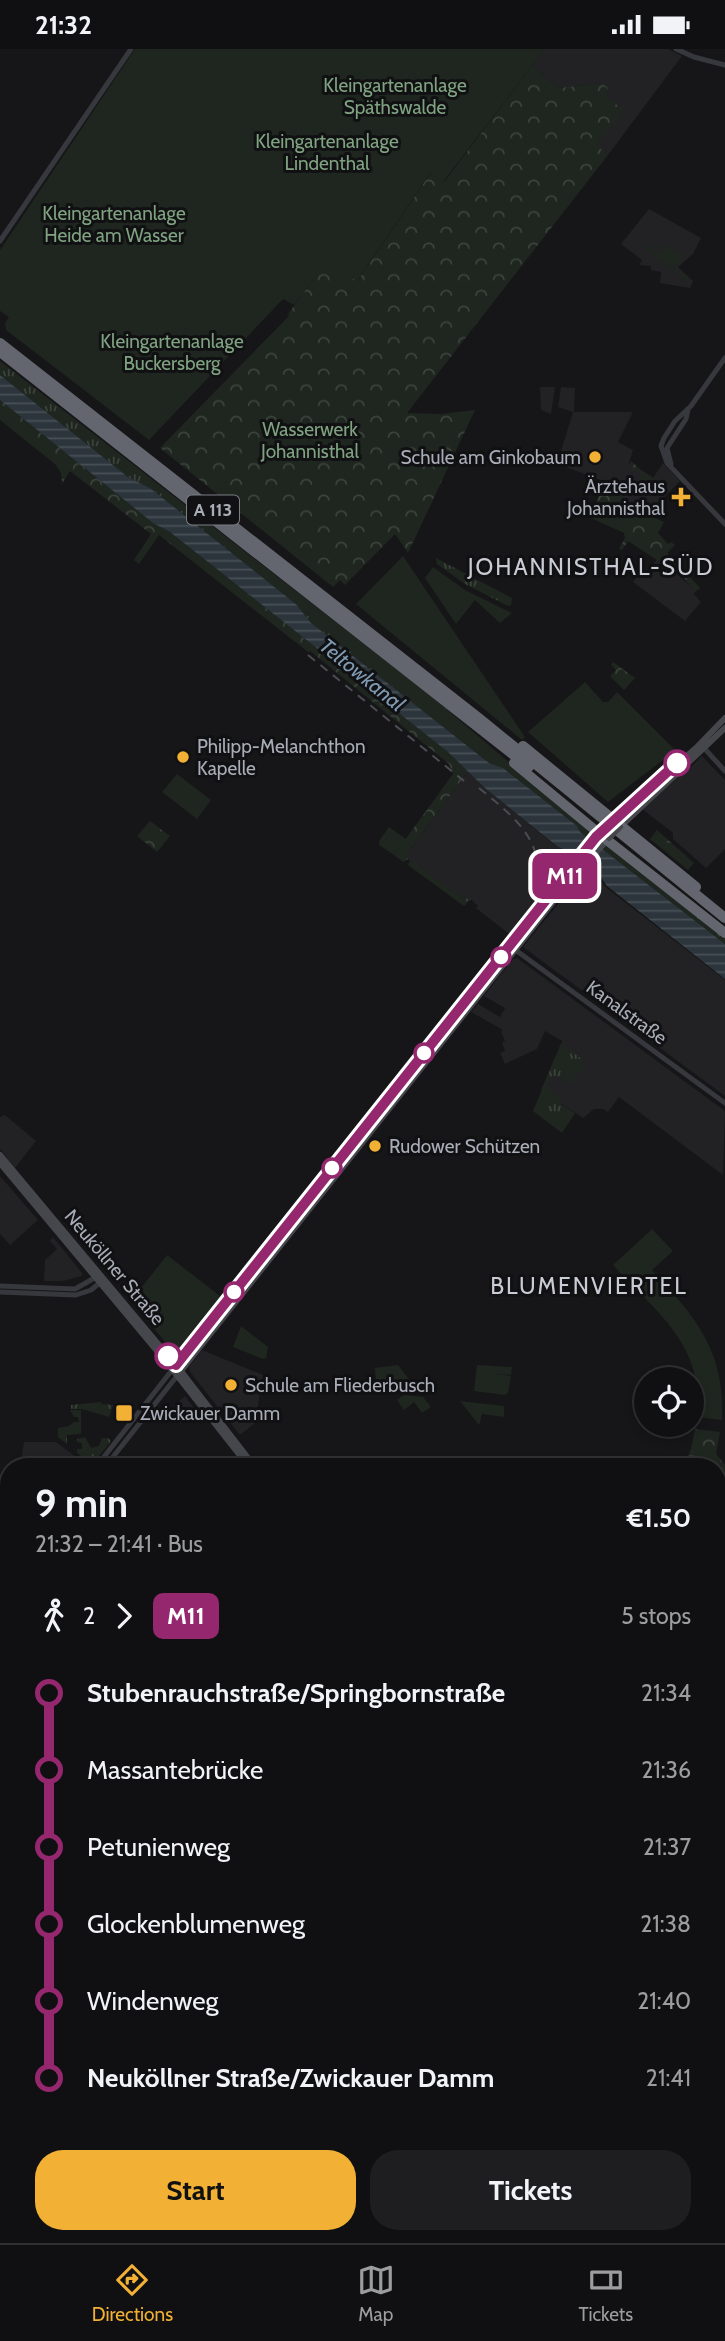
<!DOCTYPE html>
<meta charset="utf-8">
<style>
:root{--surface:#101012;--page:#1e1e20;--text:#f1f3f6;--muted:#9c9d9f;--line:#303032;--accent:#f2b134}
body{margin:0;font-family:Cabin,sans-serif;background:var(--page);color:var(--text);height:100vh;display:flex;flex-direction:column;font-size:26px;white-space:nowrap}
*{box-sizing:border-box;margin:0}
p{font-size:23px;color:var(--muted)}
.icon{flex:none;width:38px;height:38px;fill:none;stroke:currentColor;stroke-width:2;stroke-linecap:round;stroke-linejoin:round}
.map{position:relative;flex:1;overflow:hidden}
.side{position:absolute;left:0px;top:1409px;width:726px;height:786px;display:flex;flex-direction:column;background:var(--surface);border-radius:28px 28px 0 0;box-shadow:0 4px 10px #0003,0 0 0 2px var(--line)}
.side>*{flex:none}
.badge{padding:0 14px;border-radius:10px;font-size:24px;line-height:46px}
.buttons{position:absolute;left:634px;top:1318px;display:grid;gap:14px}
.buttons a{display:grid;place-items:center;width:70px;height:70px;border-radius:50%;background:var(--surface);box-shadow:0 4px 10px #0003,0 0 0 2px var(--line);font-size:35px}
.map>.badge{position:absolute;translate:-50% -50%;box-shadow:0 0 0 4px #fff}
.legs{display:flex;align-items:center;gap:10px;height:77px;padding:0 35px;font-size:23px}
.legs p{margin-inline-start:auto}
.headline{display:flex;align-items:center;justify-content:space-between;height:119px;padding:0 35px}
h1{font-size:38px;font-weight:800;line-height:52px}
.primary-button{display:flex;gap:14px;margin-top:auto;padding:14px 35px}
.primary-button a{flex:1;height:80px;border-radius:28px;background:var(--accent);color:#111;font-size:28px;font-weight:800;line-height:80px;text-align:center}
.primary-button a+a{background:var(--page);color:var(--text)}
ul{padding:0 35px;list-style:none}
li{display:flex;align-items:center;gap:24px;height:77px;font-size:26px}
li i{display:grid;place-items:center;width:10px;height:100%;margin:0 9px;background:currentColor}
li i::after{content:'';width:18px;height:18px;margin:-9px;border:5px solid;border-radius:50%;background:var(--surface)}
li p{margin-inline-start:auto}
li:first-child i{background:linear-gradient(#0000 50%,currentColor 0)}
li:last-child i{background:linear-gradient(currentColor 50%,#0000 0)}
.status{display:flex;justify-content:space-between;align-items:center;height:49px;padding:0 35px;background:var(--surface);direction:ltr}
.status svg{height:19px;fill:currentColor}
.tabs{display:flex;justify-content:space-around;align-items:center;height:98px;border-top:2px solid var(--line);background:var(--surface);font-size:19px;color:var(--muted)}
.tabs a{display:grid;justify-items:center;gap:4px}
.tabs .active{color:var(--accent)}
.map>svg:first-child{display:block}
.built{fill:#222225}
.grass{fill:url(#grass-tufts)}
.forest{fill:url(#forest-crowns)}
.wetland{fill:url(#wetland-marsh)}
.garden{fill:#1e261f}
.water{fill:url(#water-rules)}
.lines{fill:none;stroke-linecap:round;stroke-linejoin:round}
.stream{stroke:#2c353c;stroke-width:2}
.tertiary{stroke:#37383d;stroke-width:5}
.secondary{stroke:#45474d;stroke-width:6}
.motorway{stroke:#63666e;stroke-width:10}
.rail{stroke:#4a4c52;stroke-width:2;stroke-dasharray:9 7;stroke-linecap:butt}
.secondary-bridge{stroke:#45474d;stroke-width:6}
.line-1-casing{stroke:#fff;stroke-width:16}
.line-1{stroke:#95276e;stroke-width:10}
.poi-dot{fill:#f2b134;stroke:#111113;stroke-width:2.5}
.stop-1-dot{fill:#fff;stroke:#95276e;stroke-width:3.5}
.labels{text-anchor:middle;stroke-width:6;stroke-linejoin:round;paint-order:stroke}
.shield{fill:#111113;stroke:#7b7e86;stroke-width:2}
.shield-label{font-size:18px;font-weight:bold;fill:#a8adb8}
.park-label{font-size:19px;fill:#7fa381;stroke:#111113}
.poi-label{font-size:19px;fill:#a8adb8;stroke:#111113;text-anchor:start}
.street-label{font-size:19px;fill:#a8adb8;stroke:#111113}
.water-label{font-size:21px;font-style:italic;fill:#7f9bb3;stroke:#111113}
.quarter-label{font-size:23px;letter-spacing:2px;fill:#c9ccd4;stroke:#111113}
</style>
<div class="status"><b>21:32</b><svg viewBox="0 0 49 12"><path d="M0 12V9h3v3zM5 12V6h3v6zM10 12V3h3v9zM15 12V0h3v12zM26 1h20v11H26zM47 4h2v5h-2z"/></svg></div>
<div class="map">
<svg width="725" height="2194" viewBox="0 0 725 2194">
<defs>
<pattern id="grass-tufts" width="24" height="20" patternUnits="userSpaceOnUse" patternTransform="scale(1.75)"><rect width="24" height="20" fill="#1e261f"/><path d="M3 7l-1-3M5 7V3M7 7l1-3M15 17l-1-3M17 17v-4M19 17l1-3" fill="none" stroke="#3c433d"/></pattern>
<pattern id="forest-crowns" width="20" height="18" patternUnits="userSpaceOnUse" patternTransform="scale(1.75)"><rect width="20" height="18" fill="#1e261f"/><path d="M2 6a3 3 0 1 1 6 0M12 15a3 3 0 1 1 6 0" fill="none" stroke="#3c433d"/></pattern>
<pattern id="wetland-marsh" width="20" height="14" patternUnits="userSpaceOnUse" patternTransform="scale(1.75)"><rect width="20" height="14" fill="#1e261f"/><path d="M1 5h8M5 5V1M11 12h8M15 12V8" fill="none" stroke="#3c433d"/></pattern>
<pattern id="water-rules" width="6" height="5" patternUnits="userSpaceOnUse" patternTransform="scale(1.75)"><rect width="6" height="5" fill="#2c353c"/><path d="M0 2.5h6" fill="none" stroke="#485056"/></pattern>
</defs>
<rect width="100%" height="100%" fill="#161618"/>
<path class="built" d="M545 0H668L682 7 608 106 596 97 606 47 602 34 559 39 532 17Z
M649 160 701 189 693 205 678 218 693 232 690 239 660 234 661 223 651 221V217L639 216 642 211 621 195Z
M540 338H555L551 365 541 361Z
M561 338 575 339 574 363H633L618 393 633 401 629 414 644 427 629 441 557 415 573 363 558 358Z
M663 414 680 432 645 468 628 457 623 449 636 438 653 429Z
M663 508 682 530 695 540 696 542 694 545 701 553 685 572 633 533 639 525 645 528 657 510Z
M702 707 725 731V800L706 819 673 790V784L641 759 680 723 683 726Z
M468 722 486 740 557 798 575 806 543 848 536 847 533 861 512 887 476 859 478 857 469 848 465 851 405 808Z
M590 821 608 840 725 931V1047L523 898 576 833Z
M517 909 725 1062 723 1126 619 1048 608 1063 603 1060H594L583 1069 541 1041 562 992 545 982 537 1000 505 1015 500 1004 505 1002 502 994 505 992 501 983 503 981 471 963 478 955 500 968 505 959 484 947 513 910Z
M5 1066 36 1092 15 1119 0 1100V1068Z
M0 1127 38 1171 10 1196 0 1185Z
M53 1188 82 1224V1227L63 1232H44L45 1211 57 1200 50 1192Z
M202 1301 263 1326 255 1374 240 1386 190 1323 189 1318Z
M185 1347 196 1362 180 1375 174 1368 171 1371 164 1366Z
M24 1393H56L88 1417 20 1418Z
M718 1470 725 1480V1530L718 1535Z"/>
<path class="grass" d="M0 312 437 652 505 710 725 887V895L579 783 577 777 503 719 489 714 310 573 297 556 150 439 128 428 0 326Z
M436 509 512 549 511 556 508 557 465 535 437 515Z
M410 811 465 851 468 848 471 850 464 857 408 816Z
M561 995 582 1010 581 1014 584 1017 570 1036 560 1028 553 1027 546 1037 562 1051 561 1055 575 1064 562 1084 533 1062Z
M101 1353V1355L113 1356 109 1368 82 1360H71V1356Z
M70 1361H81V1385L67 1386V1395L58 1388V1379L69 1377 74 1373H79L78 1368H74Z
M85 1388 91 1399 99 1397 102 1389H108L111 1392 92 1416 77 1404V1400H82V1394L77 1393V1390Z"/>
<path class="forest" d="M532 17 559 39 602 34 608 39 606 48 624 61 596 96 608 106 407 364 441 365 475 361 408 504 395 485 345 536 340 531 333 538 160 399 289 267 288 265 327 211 358 231 432 122 444 133Z
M0 351 153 474 170 483 448 703 468 722 410 801 406 807 408 810 403 813 394 806 453 725 449 715 310 602 308 603 159 486 139 515 134 511 151 485 70 422 62 435 61 424 55 415 0 371Z
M631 412 641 421 654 429 636 438 623 451 645 468 647 465 664 473 658 484 668 495 671 493 675 496 667 504 700 539 696 542 663 509 660 513 628 492 622 501 619 500 625 489 624 484 565 457 567 453 592 460 607 433 629 441 643 427 630 415Z
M613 613 635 629 624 641 610 627 616 621 611 616Z
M150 772 170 787 157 803 137 787Z
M695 1380 720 1383 716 1405 725 1416V1434L718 1424V1418L712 1417 705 1409 699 1417H684L691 1400Z
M459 2186H515L519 2194H463Z"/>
<path class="wetland" d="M657 781 694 814 688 821 650 790Z"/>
<path class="garden" d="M135 0H545L443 133 431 123 357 232 327 212 294 256 283 250 149 391 6 281 5 274 9 268 0 262V201Z
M645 195 658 205 666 195 682 208 674 219 692 233 690 235 643 197Z
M403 507 525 688 522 691 356 555Z
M433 518 465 541 512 564 500 574 475 551 456 575 425 529Z
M585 633 603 653H608L617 643 679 705 667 716 663 711 608 753 528 683Z
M177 725 211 751 197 770 162 743Z
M389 778 406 790 394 806 379 796V792Z
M652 1180 673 1202 652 1221C696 1269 725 1301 722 1371L697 1368C705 1296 657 1264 613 1216Z
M167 1206 224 1250 180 1305H175L133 1254 138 1249V1243Z
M241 1277 268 1298 266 1309 263 1310 233 1298Z
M398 1316 413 1335 376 1331 375 1319Z
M477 1316 512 1318 511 1326 497 1325 511 1327 508 1344 505 1346 474 1342Z
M404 1346 423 1348 431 1358 422 1364 414 1353 404 1361 397 1351Z
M460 1352 504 1357V1368L482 1365 479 1376Z"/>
<path class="water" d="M0 326 128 428 150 439 297 556 310 573 489 714 503 719 577 777 580 783 725 895V930L607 837C596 820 578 805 558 798L486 740 448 703 170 483 153 474 0 351Z"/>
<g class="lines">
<path class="stream" d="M558 2186 563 2194
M157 2194 162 2186"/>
<path class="tertiary" d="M676 0 694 8 725 16
M0 192 131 0
M725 309 691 357 675 372 664 389 661 397 667 414 725 475
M671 415 667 399 686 370 688 361
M704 699 725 722
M510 897 725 1054
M0 1237 75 1240 98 1227
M0 1243 76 1246 91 1241 102 1232
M96 1418 172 1321
M105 1418 177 1327
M0 1540 9 1528
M0 1551 9 1540
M718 1667 725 1665
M0 1725 9 1730
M0 2074 9 2069
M419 2194 422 2186"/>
<path class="secondary" d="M613 771 696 699 725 669
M620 778 725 679
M0 1106 184 1326 255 1418
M0 1114 168 1315 249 1418
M172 1321 601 783
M177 1327 562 842 607 791
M718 1909 725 1917
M718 1916 725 1925"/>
<path class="motorway" d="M0 294 480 670 725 869
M0 303 529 718
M523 697 696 838
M514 714 607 791 725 884"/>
<path class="rail" d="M308 606 464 732
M479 739C518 771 547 793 537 849"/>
<path class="secondary-bridge" d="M601 783 613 771
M609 789 620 778"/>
</g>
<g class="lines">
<defs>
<path id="line-1" d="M168 1307 176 1316 596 788 677 714"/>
</defs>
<use href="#line-1" class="line-1-casing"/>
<use href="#line-1" class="line-1"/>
</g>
<g class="poi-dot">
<circle cx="595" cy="408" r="7"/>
<path d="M677.5 437.5h7v7h7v7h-7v7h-7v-7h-7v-7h7z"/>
<circle cx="183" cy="708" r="7"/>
<circle cx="375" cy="1097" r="7"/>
<circle cx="231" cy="1336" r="7"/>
<rect x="115" y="1355" width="18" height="18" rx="3.5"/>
</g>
<g class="stop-1-dot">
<circle cx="677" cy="714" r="12"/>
<circle cx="501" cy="908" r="9"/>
<circle cx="424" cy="1004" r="9"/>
<circle cx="332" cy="1119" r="9"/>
<circle cx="234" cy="1243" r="9"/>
<circle cx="168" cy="1307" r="12"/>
</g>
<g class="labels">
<rect class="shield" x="187" y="446.5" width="52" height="29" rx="5"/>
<g class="shield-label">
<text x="213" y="467">A 113</text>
</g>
<g class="park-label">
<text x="395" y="43">Kleingartenanlage<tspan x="395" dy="22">Späthswalde</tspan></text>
<text x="327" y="99">Kleingartenanlage<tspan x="327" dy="22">Lindenthal</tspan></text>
<text x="114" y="171">Kleingartenanlage<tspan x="114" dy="22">Heide am Wasser</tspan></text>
<text x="172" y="299">Kleingartenanlage<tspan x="172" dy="22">Buckersberg</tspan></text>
<text x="310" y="387">Wasserwerk<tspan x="310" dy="22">Johannisthal</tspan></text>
</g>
<g class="poi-label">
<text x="581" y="415" text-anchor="end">Schule am Ginkobaum</text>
<text x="665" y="444" text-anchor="end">Ärztehaus<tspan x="665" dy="22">Johannisthal</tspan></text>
<text x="197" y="704">Philipp-Melanchthon<tspan x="197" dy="22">Kapelle</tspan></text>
<text x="389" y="1104">Rudower Schützen</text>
<text x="245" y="1343">Schule am Fliederbusch</text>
<text x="140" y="1371">Zwickauer Damm</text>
</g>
<g class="street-label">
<text transform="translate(627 963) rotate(36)" y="7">Kanalstraße</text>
<text transform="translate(115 1218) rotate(50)" y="7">Neuköllner Straße</text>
</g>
<g class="water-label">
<text transform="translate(362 626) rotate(39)" y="7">Teltowkanal</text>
</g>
<g class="quarter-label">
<text x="591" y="526">JOHANNISTHAL-SÜD</text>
<text x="589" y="1245">BLUMENVIERTEL</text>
</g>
</g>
</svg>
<div class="buttons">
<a><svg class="icon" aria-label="locate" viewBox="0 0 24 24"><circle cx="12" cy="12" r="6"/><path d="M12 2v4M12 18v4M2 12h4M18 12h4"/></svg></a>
</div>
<b class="badge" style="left:565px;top:827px;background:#95276e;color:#fff">M11</b>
<section class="side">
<div class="headline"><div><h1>9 min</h1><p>21:32 – 21:41 · Bus</p></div><b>€1.50</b></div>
<div class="legs"><svg class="icon" aria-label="walk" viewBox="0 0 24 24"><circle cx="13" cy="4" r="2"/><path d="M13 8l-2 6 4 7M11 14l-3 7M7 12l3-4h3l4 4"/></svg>2<svg class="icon" aria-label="forward" viewBox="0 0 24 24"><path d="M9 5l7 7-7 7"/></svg><b class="badge" style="background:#95276e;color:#fff">M11</b><p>5 stops</p></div>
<ul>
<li><i style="color:#95276e"></i><b>Stubenrauchstraße/Springbornstraße</b><p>21:34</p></li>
<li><i style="color:#95276e"></i><span>Massantebrücke</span><p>21:36</p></li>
<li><i style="color:#95276e"></i><span>Petunienweg</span><p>21:37</p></li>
<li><i style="color:#95276e"></i><span>Glockenblumenweg</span><p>21:38</p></li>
<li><i style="color:#95276e"></i><span>Windenweg</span><p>21:40</p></li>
<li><i style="color:#95276e"></i><b>Neuköllner Straße/Zwickauer Damm</b><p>21:41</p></li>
</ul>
<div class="primary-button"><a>Start</a><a>Tickets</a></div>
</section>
</div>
<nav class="tabs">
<a class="active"><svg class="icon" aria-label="directions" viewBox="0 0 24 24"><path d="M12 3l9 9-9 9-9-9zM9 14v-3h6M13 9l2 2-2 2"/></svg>Directions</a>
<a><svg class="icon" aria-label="map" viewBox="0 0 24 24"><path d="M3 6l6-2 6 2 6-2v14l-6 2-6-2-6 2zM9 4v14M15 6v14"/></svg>Map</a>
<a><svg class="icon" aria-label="tickets" viewBox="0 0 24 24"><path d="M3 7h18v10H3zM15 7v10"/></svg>Tickets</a>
</nav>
